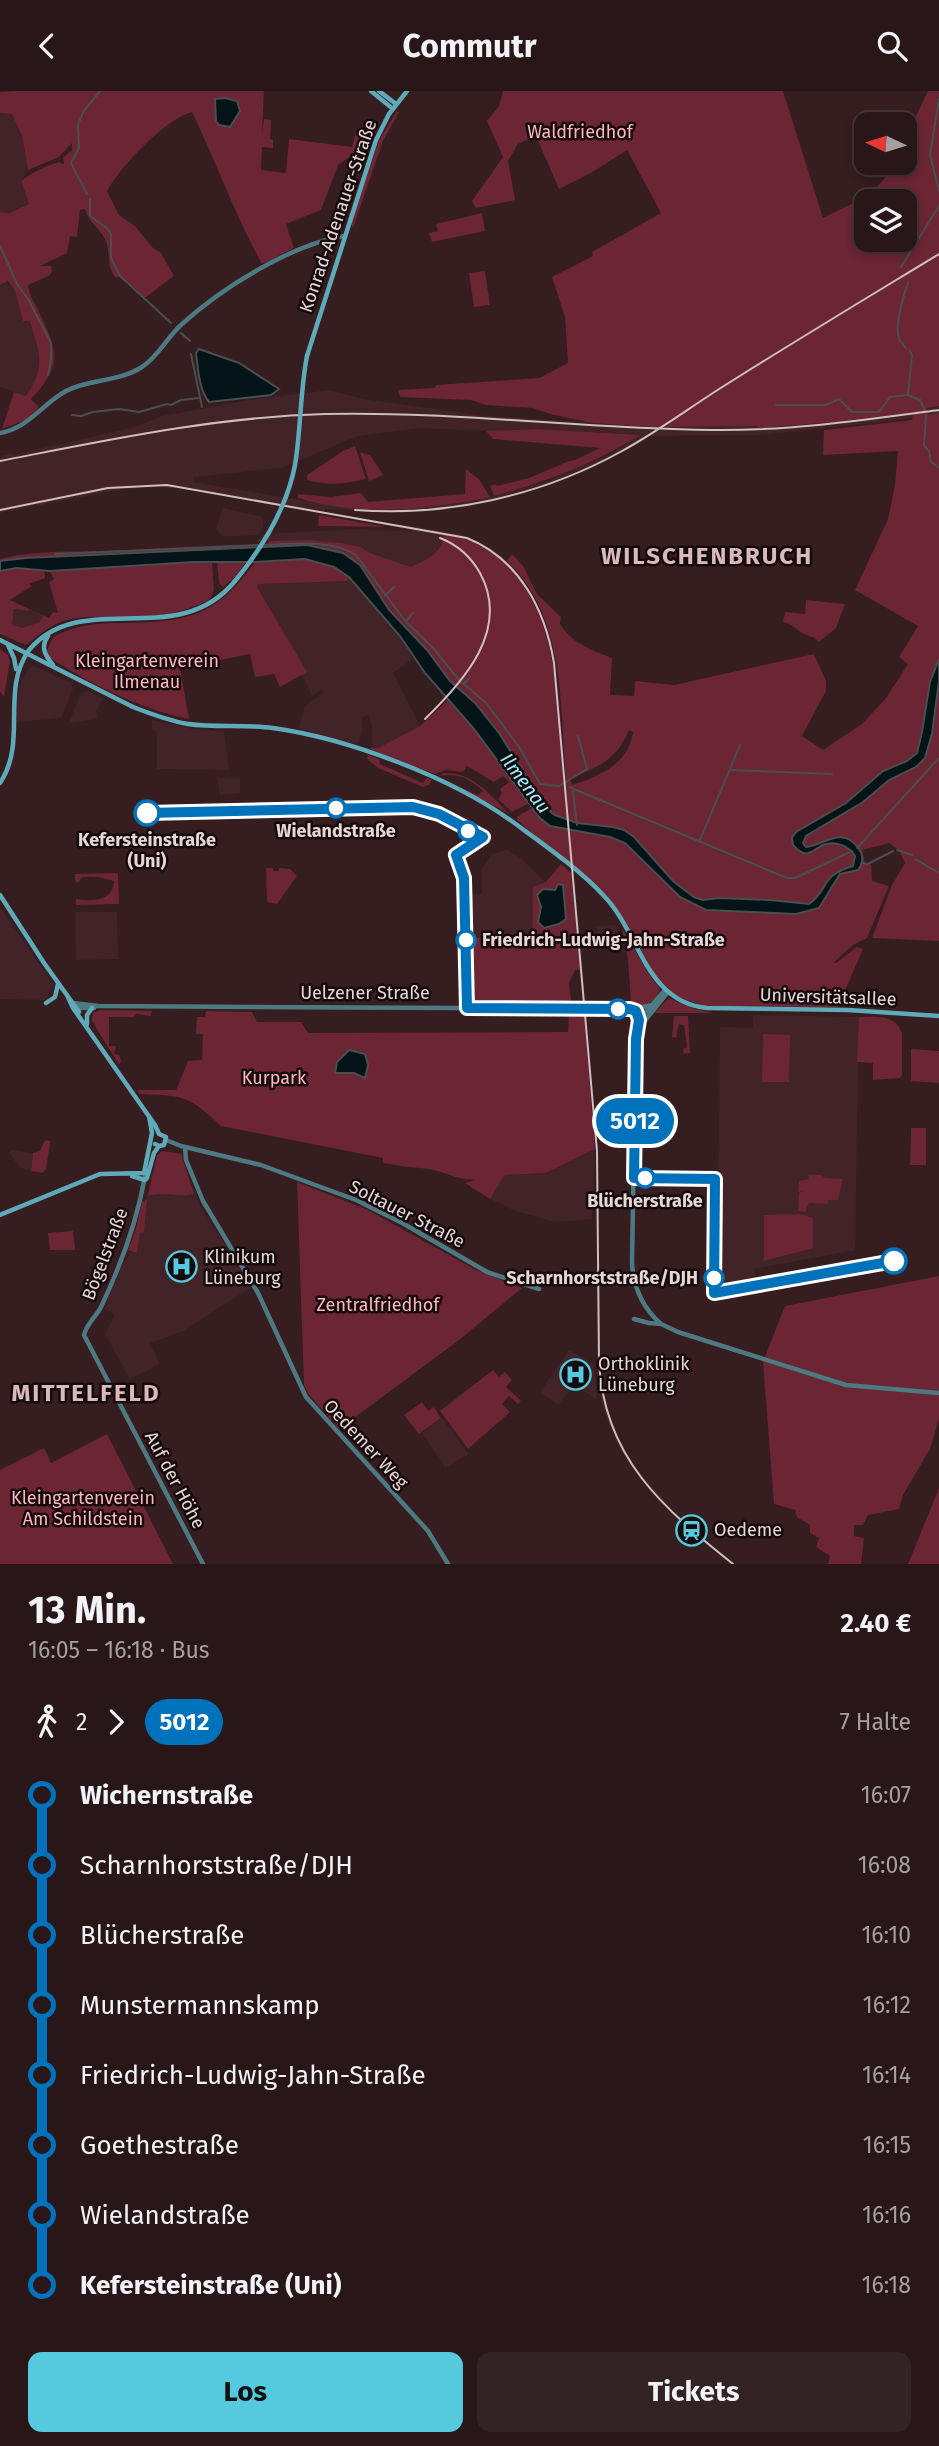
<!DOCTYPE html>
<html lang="de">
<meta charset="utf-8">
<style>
:root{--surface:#281618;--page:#342325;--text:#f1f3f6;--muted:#a59fa2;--line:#443537;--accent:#55cade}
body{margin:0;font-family:"Fira Sans",sans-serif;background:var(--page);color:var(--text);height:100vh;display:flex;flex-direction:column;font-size:26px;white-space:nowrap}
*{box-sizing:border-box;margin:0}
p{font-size:23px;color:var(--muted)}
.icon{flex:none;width:38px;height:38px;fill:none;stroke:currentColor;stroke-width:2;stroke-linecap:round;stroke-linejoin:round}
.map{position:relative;height:1473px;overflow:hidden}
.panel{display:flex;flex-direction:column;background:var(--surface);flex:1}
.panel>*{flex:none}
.badge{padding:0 14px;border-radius:23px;font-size:24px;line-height:46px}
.needle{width:46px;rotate:274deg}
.fabs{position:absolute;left:854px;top:21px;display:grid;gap:14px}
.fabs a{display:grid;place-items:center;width:63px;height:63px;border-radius:14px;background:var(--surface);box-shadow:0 4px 10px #0003,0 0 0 2px var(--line);font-size:35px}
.map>.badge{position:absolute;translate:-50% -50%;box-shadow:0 0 0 4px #fff}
.legs{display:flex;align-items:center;gap:10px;height:77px;padding:0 28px;font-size:23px}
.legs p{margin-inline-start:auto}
.summary{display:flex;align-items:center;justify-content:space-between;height:119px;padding:0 28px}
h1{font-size:38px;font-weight:700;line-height:52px}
.button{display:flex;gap:14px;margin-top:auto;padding:14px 28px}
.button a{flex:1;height:80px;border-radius:14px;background:var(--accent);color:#111;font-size:28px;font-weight:700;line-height:80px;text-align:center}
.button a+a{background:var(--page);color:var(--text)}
ul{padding:0 28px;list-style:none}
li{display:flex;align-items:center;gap:24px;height:70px;font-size:26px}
li i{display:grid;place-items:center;width:10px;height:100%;margin:0 9px;background:currentColor}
li i::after{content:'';width:18px;height:18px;margin:-9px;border:5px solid;border-radius:50%;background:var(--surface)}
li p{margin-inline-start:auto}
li:first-child i{background:linear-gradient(#0000 50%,currentColor 0)}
li:last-child i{background:linear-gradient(currentColor 50%,#0000 0)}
header{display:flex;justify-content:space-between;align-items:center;height:91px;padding:0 28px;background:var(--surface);font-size:32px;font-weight:700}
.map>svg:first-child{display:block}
.built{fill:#422328;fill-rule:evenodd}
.green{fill:#6b2533;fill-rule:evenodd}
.water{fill:#051417;stroke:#494e51;stroke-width:2}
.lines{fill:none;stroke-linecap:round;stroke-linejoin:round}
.stream{stroke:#494e51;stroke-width:2}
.tertiary{stroke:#4d7a82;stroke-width:4.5}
.secondary{stroke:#5faab8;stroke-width:4.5}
.rail{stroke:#cfbebf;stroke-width:2}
.secondary-bridge{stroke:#5faab8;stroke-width:4.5}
.line-1-casing{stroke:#fff;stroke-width:16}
.line-1{stroke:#0072bc;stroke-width:10}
.stop-1-dot{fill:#fff;stroke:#0072bc;stroke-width:3.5}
.labels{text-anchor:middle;stroke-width:5;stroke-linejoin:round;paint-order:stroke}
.park-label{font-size:18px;fill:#feb5be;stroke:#160b0c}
.street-label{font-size:18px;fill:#e7d6d7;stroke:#160b0c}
.stop-label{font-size:18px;font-weight:bold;fill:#e7d6d7;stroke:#160b0c}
.poi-label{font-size:18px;fill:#e7d6d7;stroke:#160b0c;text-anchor:start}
.water-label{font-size:19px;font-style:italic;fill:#98efff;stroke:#160b0c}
.district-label{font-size:24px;font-weight:bold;letter-spacing:2px;fill:#dab8bc;stroke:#160b0c}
</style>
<header><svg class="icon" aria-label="back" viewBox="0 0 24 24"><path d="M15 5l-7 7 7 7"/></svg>Commutr<svg class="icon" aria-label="search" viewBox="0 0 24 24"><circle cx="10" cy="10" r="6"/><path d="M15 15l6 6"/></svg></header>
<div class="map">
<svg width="939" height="1473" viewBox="0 0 939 1473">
<rect width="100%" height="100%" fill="#351d20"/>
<path class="built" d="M0 22 12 23 22 45 28 79 21 90 29 113 8 122 0 121Z
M6 191 15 200 23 230H30L40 268 39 284 26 305 0 296V195Z
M329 299 363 308 479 324 652 336 839 327 939 315V325L760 344 651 345 611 368 580 382 547 395 470 416 401 422 325 418 324 421 460 443 491 457 510 473 531 501 550 542 556 571 566 691H563L551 557 547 543 529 502 499 467 443 452 434 464 411 476 368 461 361 456 342 452 310 449 256 451 263 443 352 438 416 440 192 399 158 396 124 398 0 422V365L11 362 12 364 135 336 162 325 249 309ZM420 337 486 340 538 338 639 344 608 364 545 391 494 405 440 415 356 416 312 411 193 391 194 386 281 377 358 345Z
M223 417 260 425 263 427V437L258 444 223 446 216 438Z
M349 486 400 545 413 568 393 582 420 635 378 657 372 655V634L368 624 362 627V640L359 651 356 653 323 646 305 641 299 636 305 615 324 601 322 598 312 605 302 583 306 581 257 496 258 492 347 490Z
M14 518 28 520 29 518 43 524 40 531 22 537 12 535Z
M34 575 71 592 73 598 61 627 17 631V607L21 590 29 577Z
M88 600 103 607 96 620 98 628 69 632 81 602Z
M152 629 193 638 224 640 229 679 157 678V642L152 636Z
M217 687H240V702L220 704Z
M507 759 519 766 546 791 533 797 532 846 469 847 468 803H482V778L492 763Z
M572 787H574L586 921 584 922Z
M0 816 54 894 45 909 0 908Z
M75 821H117L118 868 76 869Z
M616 834 624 860 597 856 596 835Z
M753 924 859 926 855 1159 754 1178 757 1192 720 1199 717 1196 720 936 753 937Z
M595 1058 592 1128 555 1131 513 1119 490 1108 505 1084 546 1082Z
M10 1059 33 1062 31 1080 20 1077 10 1063Z
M164 1060 180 1062 201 1116 252 1196 181 1241 150 1252 160 1273 130 1288 105 1243 115 1224 104 1218 123 1172 134 1158 157 1064Z
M569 1259 594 1273 597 1309 574 1293 558 1314 540 1301Z
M602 1295 614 1340 634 1375 684 1432 735 1473H731L704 1452 691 1454 688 1445 674 1433 677 1429 632 1376 615 1349 603 1317 599 1296Z
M442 1327 469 1363 446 1377 422 1342Z"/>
<path class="green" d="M15 0H264L262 43 264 28 271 29 270 48 273 49V57L262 56 261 79 286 82 289 48 352 56 356 41 375 36 364 66 354 63 338 74 321 119 286 133 294 157 262 173C235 124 216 71 192 21 165 28 120 76 107 100L119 124 135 135 153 157 161 162 174 185 145 207 120 186H115C107 175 110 165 107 153 103 139 89 133 85 118L80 119 77 146 70 145 67 162 40 175H51L52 180 50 184 28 194C29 203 34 211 38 219 57 259 64 273 31 308L39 316 26 329 2 338 14 301 26 305C47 274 39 264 30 230H23L15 200 8 190 0 194V121L9 122 29 113 21 90C33 81 45 75 59 71L64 73 63 67 72 59V52L59 66 28 79 22 45 12 23 0 22V1Z
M503 0H783L823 127C854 111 878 105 894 72H905V48L928 0H939V315L927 317 928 324 939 322V850L872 847 892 794 905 772 899 759 889 752 862 759 865 773 871 774 872 790 889 795 867 847 853 854 834 871 836 872 857 856 863 858 838 916 707 915 686 909 675 904 659 890 653 880 608 806 517 729V726C526 719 538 716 544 708L543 705 538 706 499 642 475 612 450 590 427 559 389 519 360 474 307 454 266 456 269 450 310 449 342 452 361 456 368 461 411 476C427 468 442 463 444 443 471 446 495 460 513 481 562 539 557 619 563 691L566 690C560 615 566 526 507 470L512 463 523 475 537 503 561 526 560 533C573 553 591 559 612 567L610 604 634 605 635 590 674 594 814 563 826 590V600L802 645 823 659 862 633 886 607 908 573 899 566 918 535 855 499 888 428 895 394 898 360 823 364 824 339 912 329 913 322 835 331 759 337 758 335 652 336 592 332 550 323 533 317 486 314 471 309 400 306 398 299 435 297 436 294 539 287 568 272 565 226 552 186 593 165 592 161 661 122 627 59 591 82 559 98 536 45 518 53 508 70 515 109 476 117 472 110 503 66 487 30 499 15ZM866 110H905V149H866ZM629 639 633 641C629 673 598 686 572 694L570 688C598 676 617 669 629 639Z
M397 20 399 21 383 50 353 137 351 132 379 49Z
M482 122 485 140 432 151 429 142 438 140 436 133Z
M485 180 490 214 474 216 469 182Z
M538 338 640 344C592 374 548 390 494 405L490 395 495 393 497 395 529 387 569 370 575 369 600 357 493 348 486 340Z
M355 355 366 388C345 393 328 395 307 389V384L343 360Z
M360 361 371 365 383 384 369 390Z
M466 378 479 388 490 406C429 419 358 426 298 407V403L331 406 361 402 368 411 465 403Z
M319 424 387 436 318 435Z
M255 453 252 458 16 468 0 471V468C36 459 72 461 108 460 157 457 206 455 255 453Z
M305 468 334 476 349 486 347 490 258 493 257 496 307 581 280 596 274 583 255 586 250 563 180 577 189 628C146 619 106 601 68 578 61 573 51 570 46 562L53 546C75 534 96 532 121 532 186 531 215 527 255 471Z
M194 471H212L214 499 210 508C178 526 146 526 111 526 96 526 81 525 67 529 51 533 39 544 26 554L0 543V480L16 477 44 479 45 487 29 493 32 495 10 509 29 518 28 520 14 518 12 534 22 537 40 531 43 524 49 527 53 521 58 522 49 491 54 488 50 480Z
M217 471H246L233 488 223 496 219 492Z
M806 509 845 513 836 537 819 551C814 545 810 546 804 543 795 538 793 533 783 531L785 521 805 523Z
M0 558 8 564 10 570 4 606 0 600Z
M448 609 474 638 529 712 512 721 498 708 502 702 500 698 509 691 503 685 494 691 467 675 463 681 446 679 435 683 370 658 371 656 378 657 420 635Z
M368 664 379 668 380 673 423 692 427 687 432 689 429 694 423 696 378 677 367 668Z
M444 682C473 681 490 704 510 723L446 690 478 704 483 700C466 685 459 683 438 685Z
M561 773 571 782 580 879H575L569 892 571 912 470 911 469 847 532 846 533 796 546 791ZM563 794 565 828 539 823 541 816 537 804 556 799Z
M266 777H273V780H279V777L290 778 297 785 277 813 267 811Z
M118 782 119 813 76 814V808C92 811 113 810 114 790 105 787 90 784 81 787L79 791H75V783Z
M622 837 648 882 660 898C657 912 646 914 633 916L631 913 628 868Z
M669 907 695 918 713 922H654Z
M100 919 152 920 150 925 136 923 133 926H109V955H116L114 963 119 964 121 970 119 974 92 930 93 922Z
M206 920 252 921 257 931H301L308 942 568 941 569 922H584L595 1058 546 1082 505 1084 490 1108 465 1092 478 1088C461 1091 446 1081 429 1078 413 1076 398 1075 383 1072V1067L221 1035C188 1004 184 1005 140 1003L137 999H176L188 970 202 969 203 943H196L197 926H205Z
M674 925H688L690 962 684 963 683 958 687 956 684 934 679 933 676 947 672 946Z
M859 926C876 926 895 923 902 942V984L900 987 873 989V972L857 971Z
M763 943 790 944 789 991H762Z
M911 958 939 960V992L911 990Z
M911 1037H926V1074H910Z
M45 1049 50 1050V1053L46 1078 42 1082 31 1080 33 1062 40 1060Z
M162 1060 181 1063 194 1103C178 1107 163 1100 148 1105L157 1064Z
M808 1084H821L825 1087 843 1088 838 1109H828V1113L809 1112 805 1121 798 1120 799 1102 803 1100 798 1101 799 1090 809 1088Z
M297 1091 368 1119 476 1179 522 1197 459 1249 339 1338 309 1304 304 1294Z
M147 1108 144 1141 140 1142 137 1162 128 1159 135 1141 142 1111Z
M800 1123 813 1127V1157L764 1170V1124Z
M73 1140 75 1159H50L48 1142Z
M939 1185V1328L930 1358 903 1404 899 1418 868 1424 863 1434H854V1445L864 1447 861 1473H828L830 1465 816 1456 819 1447 810 1442V1434L797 1426 795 1419 774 1413 763 1271 785 1215Z
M493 1279 499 1286 505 1281 512 1289 506 1296 521 1310 518 1313 509 1305 502 1313 510 1321 468 1358 440 1320Z
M422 1311 428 1320 434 1316 441 1327 419 1343 404 1324Z
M107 1343 173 1473H0V1379L44 1357 51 1372Z
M939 1397V1473H908Z"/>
<path class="water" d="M225 7 237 10 240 20 230 36 219 34 216 30 215 8Z
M199 258 239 272 279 298 271 304 209 311C199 299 198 278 196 262Z
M307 454 343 462 360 474 389 519 427 559 450 590 475 612 499 642 546 717 555 724 577 732 613 736 624 739 634 746 673 790 694 806 703 809 719 807 770 809 809 813C830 798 819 785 853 775L855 765C849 755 835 749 823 754 810 761 806 769 793 754L792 747 796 741 846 712 883 680 907 670 917 662 922 641 930 591 939 568V590L932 643 925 667 916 676 889 689 863 711 806 745 803 752 806 756C824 754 843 734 859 758 864 765 863 772 858 779L840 783 819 817 796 823 706 819 680 806 625 752 610 746 550 735 540 727 474 638 425 582 400 545 349 486 334 476 305 468 255 471H194L50 480 16 477 0 480V470L26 467Z
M558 793 563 794 566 828 559 833 544 837 538 831 541 816 537 804 543 798 555 799Z
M349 959 365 963 368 974 365 987 354 982H335L337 971Z"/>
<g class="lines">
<path class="stream" d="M939 8 930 64 939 100
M87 103 71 72 79 57 78 34 83 21 100 0
M90 108V125L108 138 111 144V167L120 185 171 232
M0 155 17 193 28 208 51 252V269L48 284
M901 176 939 115
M181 242 190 250
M906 257C903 254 900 251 899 247 894 234 904 204 908 191
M191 263 202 316
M908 303 912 264 910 260
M776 314H826L839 308 852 321H879L890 306 908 304 920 309 925 320
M72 324 81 325 93 321 119 318 139 321 167 313 171 314 181 309 199 307
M926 324 924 355 929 360 931 371 939 377
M264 454C294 453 330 448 356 464L406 531 433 557 459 589 487 613 519 656 540 693 558 695
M220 456 259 454
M55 463 219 456
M385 505 394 496
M407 529 413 522
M464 593 470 586
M732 679 832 683
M559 695 587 678 578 645
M569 696 787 787H795L852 760
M573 700 577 734
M700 749 740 654
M857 757 939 667
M897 759 912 764
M915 768 939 782
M863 772 868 773 893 760"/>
<path class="tertiary" d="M0 342C29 337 42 313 66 300 88 288 119 291 142 276 159 265 167 246 182 233 222 197 290 154 344 145
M73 912 98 915 632 918 652 914
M75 917H94
M639 937 668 901
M166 1049 181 1055 261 1074 356 1109 404 1133 487 1181 539 1198
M185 1056 186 1069 203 1110 258 1202 306 1306 428 1440 448 1473
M145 1085C137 1131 121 1174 101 1216 96 1226 87 1232 84 1244L203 1473
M634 1228 649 1232 661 1233 678 1241 846 1294 939 1302
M661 1233C643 1217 633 1195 632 1171L636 939 639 929 665 899"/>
<path class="secondary" d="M371 0 393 18
M379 0 396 13
M307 265 376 49 389 23 407 0
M48 545C40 556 45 564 53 574
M0 549 133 616C151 623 169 630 188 633 216 637 245 633 273 637 350 648 450 686 513 731 543 753 579 778 604 805 640 842 645 911 707 917L848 919 939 925
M8 554 14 567 16 578
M0 692C28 650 0 600 29 559 82 496 177 561 235 490
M0 804 44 872 79 921
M67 904 73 917 155 1034 159 1043 166 1046 164 1054 159 1055 155 1053
M46 912 55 906 58 893
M87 933V924L92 917
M132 1085 145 1089 147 1087 154 1062 159 1055
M0 1124 100 1083 144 1082 152 1042 149 1025"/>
<path class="rail" d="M0 370C108 349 215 326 325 323 454 320 583 338 712 339 788 340 864 329 939 319
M0 419 108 397 167 394 467 447C519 468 545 518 554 572L597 1060 599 1271C604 1367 663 1417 733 1473
M355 419C447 426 541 405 622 360 655 342 685 320 716 300 790 253 865 208 939 163
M425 628C463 591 511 539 480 482 471 466 458 454 440 447"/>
<path class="secondary-bridge" d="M235 490C262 457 287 416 295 374 301 338 300 301 307 265"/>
</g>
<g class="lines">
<defs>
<path id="line-1" d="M147 722 413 716 439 723 483 746 456 764 464 787 467 917 630 918 636 920 639 929 636 948 634 1087 715 1088 714 1202 894 1170"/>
</defs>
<use href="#line-1" class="line-1-casing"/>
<use href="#line-1" class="line-1"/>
</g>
<defs>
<symbol id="hospital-ring" viewBox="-11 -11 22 22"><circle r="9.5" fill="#160b0c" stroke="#55cade" stroke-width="1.5"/><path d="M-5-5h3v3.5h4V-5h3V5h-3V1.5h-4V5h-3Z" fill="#55cade"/></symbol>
<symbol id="station-ring" viewBox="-11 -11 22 22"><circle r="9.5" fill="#160b0c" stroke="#55cade" stroke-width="1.5"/><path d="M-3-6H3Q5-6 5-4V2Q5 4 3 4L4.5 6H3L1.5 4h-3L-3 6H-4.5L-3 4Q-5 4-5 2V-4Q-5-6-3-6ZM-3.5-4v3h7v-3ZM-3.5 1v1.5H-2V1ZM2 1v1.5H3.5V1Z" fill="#55cade"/></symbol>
</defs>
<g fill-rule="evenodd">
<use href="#hospital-ring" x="164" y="1158" width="35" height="35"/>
<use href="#hospital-ring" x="558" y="1266" width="35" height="35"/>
<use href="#station-ring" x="674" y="1422" width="35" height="35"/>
</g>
<g class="stop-1-dot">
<circle cx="336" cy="717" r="9"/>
<circle cx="147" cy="722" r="12"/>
<circle cx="468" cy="740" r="9"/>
<circle cx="466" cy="849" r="9"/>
<circle cx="618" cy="918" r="9"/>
<circle cx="645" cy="1087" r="9"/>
<circle cx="894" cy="1170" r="12"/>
<circle cx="714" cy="1187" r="9"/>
</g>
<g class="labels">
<g class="park-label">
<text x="580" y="47">Waldfriedhof</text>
<text x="147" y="576">Kleingartenverein<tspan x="147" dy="21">Ilmenau</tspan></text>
<text x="274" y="993">Kurpark</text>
<text x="378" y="1220">Zentralfriedhof</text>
<text x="83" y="1413">Kleingartenverein<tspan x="83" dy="21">Am Schildstein</tspan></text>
</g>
<g class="street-label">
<text transform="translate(338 125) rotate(-71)" y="6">Konrad-Adenauer-Straße</text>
<text x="365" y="908">Uelzener Straße</text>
<text transform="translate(828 906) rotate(2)" y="6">Universitätsallee</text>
<text transform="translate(407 1123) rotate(27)" y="6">Soltauer Straße</text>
<text transform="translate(105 1163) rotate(-69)" y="6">Bögelstraße</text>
<text transform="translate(366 1353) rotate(47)" y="6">Oedemer Weg</text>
<text transform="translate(175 1389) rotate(62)" y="6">Auf der Höhe</text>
</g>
<g class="stop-label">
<text x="336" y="746">Wielandstraße</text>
<text x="147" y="755">Kefersteinstraße<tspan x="147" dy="21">(Uni)</tspan></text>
<text x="482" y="855" text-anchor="start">Friedrich-Ludwig-Jahn-Straße</text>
<text x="645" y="1116">Blücherstraße</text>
<text x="698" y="1193" text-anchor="end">Scharnhorststraße/DJH</text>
</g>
<g class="poi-label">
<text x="204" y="1172">Klinikum<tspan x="204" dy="21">Lüneburg</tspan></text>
<text x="598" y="1279">Orthoklinik<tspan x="598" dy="21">Lüneburg</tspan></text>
<text x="714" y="1445">Oedeme</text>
</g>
<g class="water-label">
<text transform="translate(526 692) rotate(53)" y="7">Ilmenau</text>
</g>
<g class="district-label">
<text x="707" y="473">WILSCHENBRUCH</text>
<text x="86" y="1310">MITTELFELD</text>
</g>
</g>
</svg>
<div class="fabs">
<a><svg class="needle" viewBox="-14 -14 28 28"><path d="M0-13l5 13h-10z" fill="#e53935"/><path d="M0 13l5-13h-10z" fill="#a59fa2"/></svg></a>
<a><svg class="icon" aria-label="layers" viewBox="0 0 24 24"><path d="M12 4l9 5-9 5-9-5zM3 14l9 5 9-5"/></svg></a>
</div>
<b class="badge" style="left:635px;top:1030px;background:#0072bc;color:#fff">5012</b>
</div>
<section class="panel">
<div class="summary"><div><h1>13 Min.</h1><p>16:05 – 16:18 · Bus</p></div><b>2.40 €</b></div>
<div class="legs"><svg class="icon" aria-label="walk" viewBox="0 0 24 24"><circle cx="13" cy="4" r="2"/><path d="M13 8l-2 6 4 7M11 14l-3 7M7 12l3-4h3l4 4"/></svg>2<svg class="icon" aria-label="forward" viewBox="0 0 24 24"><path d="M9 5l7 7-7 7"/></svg><b class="badge" style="background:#0072bc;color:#fff">5012</b><p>7 Halte</p></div>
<ul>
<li><i style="color:#0072bc"></i><b>Wichernstraße</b><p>16:07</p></li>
<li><i style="color:#0072bc"></i><span>Scharnhorststraße/DJH</span><p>16:08</p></li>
<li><i style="color:#0072bc"></i><span>Blücherstraße</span><p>16:10</p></li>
<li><i style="color:#0072bc"></i><span>Munstermannskamp</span><p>16:12</p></li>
<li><i style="color:#0072bc"></i><span>Friedrich-Ludwig-Jahn-Straße</span><p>16:14</p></li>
<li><i style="color:#0072bc"></i><span>Goethestraße</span><p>16:15</p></li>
<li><i style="color:#0072bc"></i><span>Wielandstraße</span><p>16:16</p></li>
<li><i style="color:#0072bc"></i><b>Kefersteinstraße (Uni)</b><p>16:18</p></li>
</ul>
<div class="button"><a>Los</a><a>Tickets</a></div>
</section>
